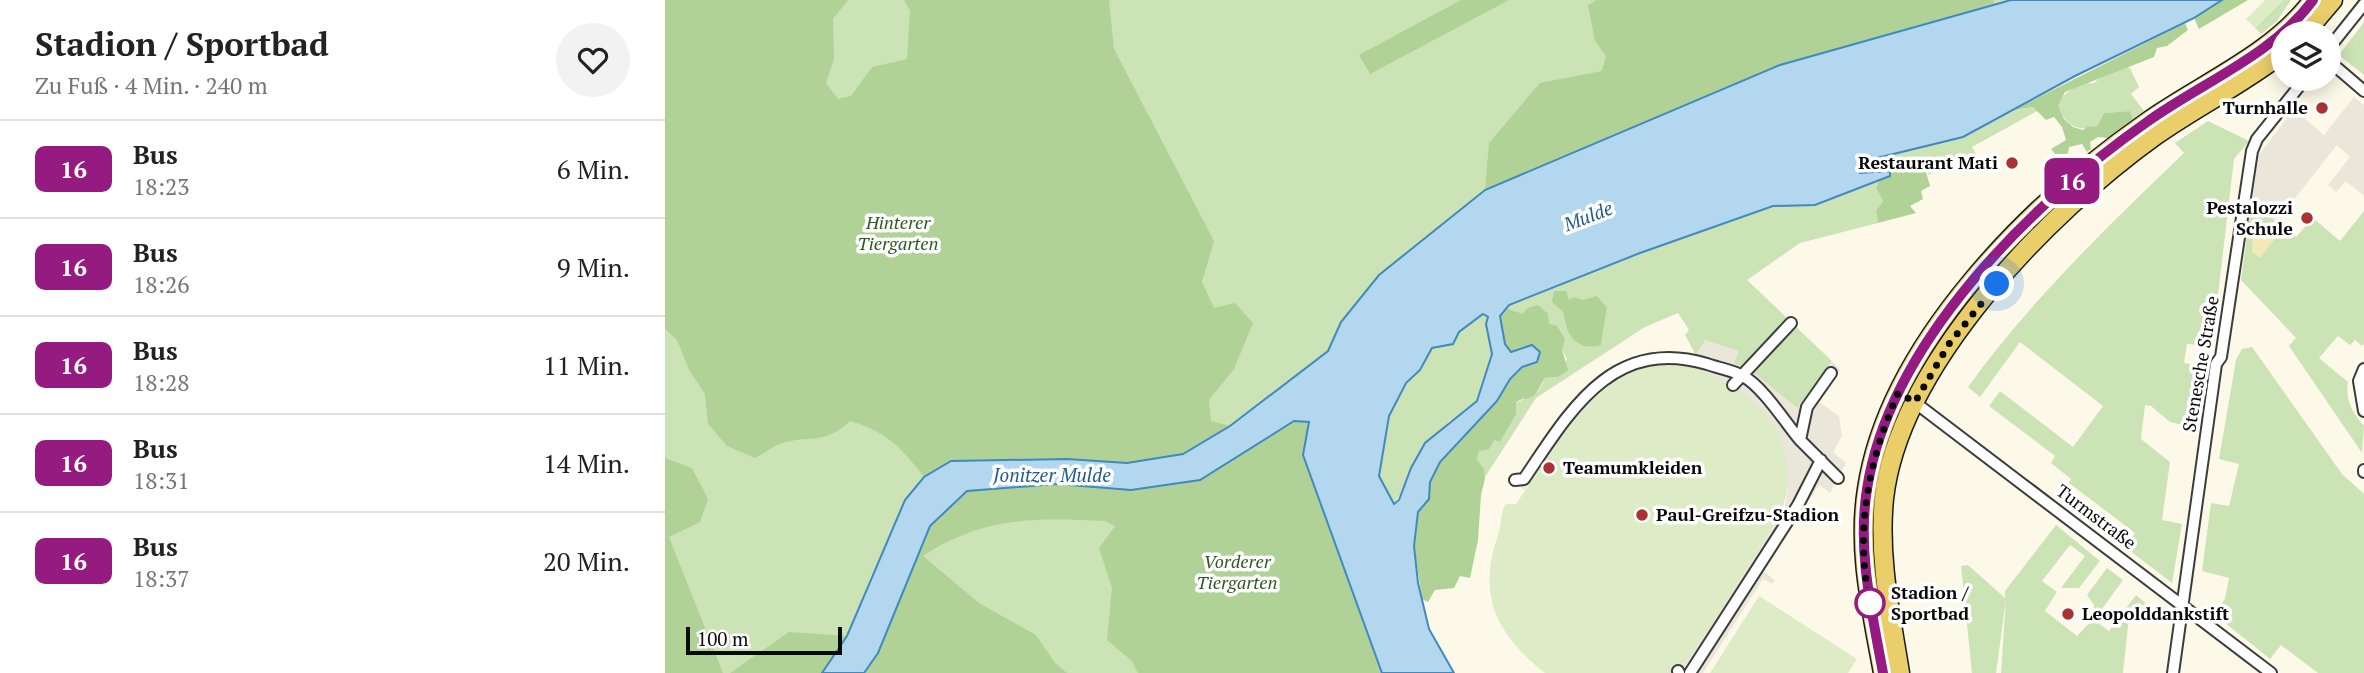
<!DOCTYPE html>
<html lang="de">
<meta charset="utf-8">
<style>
:root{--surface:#fff;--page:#f2f2f2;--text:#222;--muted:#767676;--line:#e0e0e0}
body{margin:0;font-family:"PT Serif",serif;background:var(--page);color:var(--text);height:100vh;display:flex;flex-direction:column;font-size:26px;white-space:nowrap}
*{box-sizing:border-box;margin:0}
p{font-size:23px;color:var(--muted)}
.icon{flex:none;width:38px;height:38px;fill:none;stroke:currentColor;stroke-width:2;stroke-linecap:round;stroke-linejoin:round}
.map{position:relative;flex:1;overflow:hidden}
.panel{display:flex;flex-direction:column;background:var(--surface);width:665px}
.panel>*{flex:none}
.badge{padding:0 14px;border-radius:10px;font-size:24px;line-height:46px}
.controls{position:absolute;left:1606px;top:21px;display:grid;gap:14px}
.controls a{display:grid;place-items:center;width:70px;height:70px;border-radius:50%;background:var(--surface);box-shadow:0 4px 18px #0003;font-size:35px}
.scale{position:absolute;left:21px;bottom:18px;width:156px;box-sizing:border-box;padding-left:7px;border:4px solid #090909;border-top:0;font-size:19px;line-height:24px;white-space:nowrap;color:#090909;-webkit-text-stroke:5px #fff;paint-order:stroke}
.you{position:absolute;width:35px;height:35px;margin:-18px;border:5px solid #fff;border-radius:50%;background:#1a73e8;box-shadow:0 0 0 10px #1a73e833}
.map>.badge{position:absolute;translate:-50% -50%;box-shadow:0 0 0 4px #fff}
.round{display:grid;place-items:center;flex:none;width:74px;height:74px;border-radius:37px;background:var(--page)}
.headline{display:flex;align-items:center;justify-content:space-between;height:119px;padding:0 35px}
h1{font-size:33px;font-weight:700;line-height:52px}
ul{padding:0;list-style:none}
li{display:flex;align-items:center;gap:21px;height:98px;padding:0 35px;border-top:2px solid var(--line)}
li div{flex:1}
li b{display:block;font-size:26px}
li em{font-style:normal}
li .badge{min-width:77px;font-weight:700;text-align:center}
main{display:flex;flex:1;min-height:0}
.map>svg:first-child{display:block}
.green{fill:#cce3b6;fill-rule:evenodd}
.forest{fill:#b0d297}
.sand{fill:#f4e8b9}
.pitch{fill:#deebc7}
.plaza{fill:#eae6da}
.water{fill:#b2d7ef;stroke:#4189be;stroke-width:2;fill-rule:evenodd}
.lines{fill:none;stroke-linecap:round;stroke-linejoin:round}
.street-casing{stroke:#3c3c3c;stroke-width:14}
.primary-casing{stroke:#1a1a1a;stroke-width:21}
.street{stroke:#fff;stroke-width:10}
.primary{stroke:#eace6a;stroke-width:18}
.line-casing{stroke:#fff;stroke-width:16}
.line{stroke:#951b81;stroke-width:10}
.walk{stroke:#090909;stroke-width:7;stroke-dasharray:0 12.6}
.poi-dot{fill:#aa3134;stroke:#fff;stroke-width:2.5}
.stop-dot{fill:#fff;stroke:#951b81;stroke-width:3.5}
.labels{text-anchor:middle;stroke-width:7;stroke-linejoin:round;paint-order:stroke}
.poi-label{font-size:18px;font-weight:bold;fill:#090909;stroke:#fff;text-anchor:end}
.park-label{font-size:18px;font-style:italic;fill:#2c5922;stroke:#fff}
.street-label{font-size:18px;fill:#090909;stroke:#fff}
.stop-label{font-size:18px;font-weight:bold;fill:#090909;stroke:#fff;text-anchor:start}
.water-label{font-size:19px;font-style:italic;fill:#215b8d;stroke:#fff}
</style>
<main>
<section class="panel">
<div class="headline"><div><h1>Stadion / Sportbad</h1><p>Zu Fuß · 4 Min. · 240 m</p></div><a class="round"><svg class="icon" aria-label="heart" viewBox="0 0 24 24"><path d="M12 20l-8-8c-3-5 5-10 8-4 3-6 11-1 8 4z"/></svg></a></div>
<ul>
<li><span class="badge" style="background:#951b81;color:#fff">16</span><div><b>Bus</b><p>18:23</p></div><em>6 Min.</em></li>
<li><span class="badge" style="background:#951b81;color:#fff">16</span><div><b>Bus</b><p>18:26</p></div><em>9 Min.</em></li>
<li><span class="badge" style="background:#951b81;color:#fff">16</span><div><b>Bus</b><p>18:28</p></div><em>11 Min.</em></li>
<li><span class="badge" style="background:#951b81;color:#fff">16</span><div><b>Bus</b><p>18:31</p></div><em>14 Min.</em></li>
<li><span class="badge" style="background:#951b81;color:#fff">16</span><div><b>Bus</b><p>18:37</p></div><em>20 Min.</em></li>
</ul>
</section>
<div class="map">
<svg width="1699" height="673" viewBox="0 0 1699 673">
<rect width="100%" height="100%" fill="#fdf9e8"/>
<path class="green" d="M0 0H1346L676 322 663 351 565 426 402 459 207 574 182 636 157 673H0Z
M1618 0H1626L1612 21 1596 34 1590 28Z
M1699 22V75L1674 55Z
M1458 67 1465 68 1474 87 1466 94 1479 111 1468 119 1465 111 1439 113 1432 126C1411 133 1402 125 1392 106 1400 91 1411 83 1429 83 1438 74 1448 75 1458 67Z
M1368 107 1372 111 1307 147 1317 163 1300 172 1290 160 1264 175 1259 165 1251 162 1225 171 1195 173 1192 169 1208 159 1298 137 1348 110Z
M1543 121 1584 141 1569 159 1547 346 1522 344 1519 363 1536 366 1530 428 1505 422 1486 406 1480 405 1476 439 1505 462 1497 520 1517 524 1507 583 1460 547 1470 533 1404 483 1406 479 1386 463 1390 456 1324 406 1335 391 1408 447 1438 406 1355 342 1315 397 1303 387C1365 301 1442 227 1519 153L1510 143Z
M1214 181 1211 188 1218 201 1211 211 1213 223 1135 243 1082 280 1122 318 1078 367 1069 364 1073 351 1031 355 1020 335 1024 330 1013 313 980 327 871 398 820 477 812 460 814 451 829 440 835 442 851 415V403L873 392 880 378 893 377 902 359C881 323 882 312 835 316L844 305 975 253 1108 206 1150 205ZM942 308 936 345 900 325 898 312Z
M1587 201 1631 237 1648 218 1675 241 1699 211V344L1697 346 1690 340 1685 345 1673 336 1654 358 1683 382C1680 400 1687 412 1699 426L1697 453 1624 346 1631 338 1576 280Z
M818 314 824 317 827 354 812 401 802 412 784 421 729 504 714 476 724 416 741 383 755 370 767 348 788 344 794 332Z
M1130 326 1167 361 1132 408 1087 372Z
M1587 347 1677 474 1699 494V673H1653L1616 645 1605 659 1549 614 1560 599 1564 578 1537 571 1546 503 1564 506 1574 464 1554 459 1571 360 1577 349Z
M642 440 717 673H199L265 526Z
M1391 525 1435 561 1414 588H1396L1420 556 1405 545 1377 581 1392 592 1380 611 1412 636 1428 619 1429 605 1422 595 1442 568 1458 580 1429 620 1444 631 1471 595 1499 619 1464 617 1458 673H1336L1341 599 1331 673H1307L1296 566 1303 565 1340 598V591Z"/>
<path class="forest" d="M0 0H183L168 19 169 59 161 83 173 99 186 96 207 67 242 59 245 11 239 0H444L449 49 549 241 537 282 549 308 570 303 588 323 569 369 544 400 546 421 565 426 517 454 462 463 402 459 286 461 259 477C236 447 222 432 185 421 159 446 143 434 115 444 106 447 98 454 90 458L62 446 43 424 40 394 24 370 12 340 0 329Z
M796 0H844L705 74 694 55Z
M932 0H1328L1330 5 1114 65 820 190 824 143 875 83 937 71 941 56 930 41 923 5Z
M1557 0H1583L1534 29 1529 18Z
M1520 23 1523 30 1502 46 1492 48 1489 57 1400 92 1393 106 1399 119 1408 127 1418 130 1422 127 1432 126 1439 113 1465 111 1468 119 1442 138 1433 137 1425 142 1426 149 1422 152 1417 144 1404 147 1403 153 1394 159 1386 149 1401 140 1397 127 1389 117 1381 120 1368 107 1348 110Z
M1251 161 1259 165 1265 186 1256 191 1258 199 1245 206 1251 213 1213 223 1211 211 1218 201 1211 188 1214 181 1225 176V171Z
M889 291H901L904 300 909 297 918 300 932 296 942 308 936 345C912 352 901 335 898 312L887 302Z
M873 305 883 314 884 324 892 326 900 339 897 350 903 370 893 377 880 378C875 384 874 393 867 397 861 400 857 397 851 403V415L835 442 829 440 824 449 814 451 812 460 819 469 820 479 816 495 813 540 805 578 795 576 789 588 770 590 763 602 757 599 749 546 753 512 764 499 765 482 775 462 832 401 845 379 857 367 855 351 846 352 840 344 835 316 843 309 858 314 862 308Z
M629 421 644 422 638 455 717 673H473L467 661 442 640 447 588 434 548 450 526 440 521C371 518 318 516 258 556L314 603 371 635 390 663 402 673H199L213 653 265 526 302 491 392 484 466 490 535 480Z
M0 458 27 468 43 499 35 522 4 537 58 673H0Z
M124 632 182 636 157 673H65Z"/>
<path class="sand" d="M1602 227 1612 236 1595 258 1587 252 1588 230Z"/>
<path class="pitch" d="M1600 0H1618L1590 28 1581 19Z
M1001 361C1036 366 1066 379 1092 404 1153 463 1117 515 1081 572 1063 601 1044 630 1025 658L1011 673H880C831 634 812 596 833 535 837 525 835 512 841 504H851L919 402 964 368Z
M1094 596 1192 659 1183 673H1045Z"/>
<path class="plaza" d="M1689 97 1699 105V196L1681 181 1671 192 1663 185 1685 157 1672 145 1611 222 1587 201 1593 156 1629 109 1659 135Z
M1122 318 1130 326 1088 372 1132 408 1167 361 1175 370 1154 402 1174 416 1177 436 1168 452 1181 463 1165 493 1154 485 1147 496 1097 570 1110 580 1107 584 1098 579 1038 673H1011L1025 658 1119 510 1124 485 1121 455 1113 432 1097 409 1068 385 1026 365 998 361 964 368 927 393 894 435 860 490 849 483 898 411 920 388 947 369 986 353 1013 352 1031 355 1040 340 1074 351 1069 364 1078 367Z"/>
<path class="water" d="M1346 0H1557L1529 18 1410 76 1298 137 1208 159 1192 169 1195 173 1225 171V176L1150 205 1108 206 975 253 844 305 835 316 840 344 846 352 867 345 875 352 872 362 857 367 845 379 832 401 775 462 765 482 764 499 753 512 749 546 753 583 764 629 789 673H717L638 455 644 422 629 421 535 480 466 490 392 484 302 491 265 526 213 653 199 673H157L182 636 240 500 259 477 286 461 402 459 462 463 518 454 565 426 663 351 676 322 714 275 820 190 1115 65ZM818 314 823 317 821 324 827 354 812 401 760 443 746 468 734 500 729 504 714 476 724 416 741 383 755 370 767 348 788 344 794 332Z"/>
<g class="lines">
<defs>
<path id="street" d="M1664 48 1699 4
M1664 61 1699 91
M1699 369 1694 381 1699 411
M1166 373 1142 407 1135 440 1173 478
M1068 385 1126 323
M1248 401 1606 673
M1699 470V472
M850 480 859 479C905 411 947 336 1042 364 1053 368 1067 370 1078 376 1098 387 1120 422 1135 440
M1013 671 1014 673
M1025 673 1133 505 1156 460
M1508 673 1551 364 1556 357 1587 151 1592 139 1640 79"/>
<path id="primary" d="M1640 33 1668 0
M1218 673C1207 612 1192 551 1202 489 1224 343 1366 203 1482 122 1537 83 1607 55 1648 0
M1235 673C1226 616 1213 557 1219 499 1234 364 1384 212 1490 136 1531 107 1578 84 1619 52"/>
</defs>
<use href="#street" class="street-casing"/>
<use href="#primary" class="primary-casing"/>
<use href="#street" class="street"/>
<use href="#primary" class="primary"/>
</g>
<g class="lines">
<defs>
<path id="line" d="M1218 673C1207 612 1192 551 1202 489 1224 344 1366 203 1482 122 1536 83 1608 55 1648 0"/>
</defs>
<use href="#line" class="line-casing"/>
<use href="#line" class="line"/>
<path class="walk" d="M1205 603C1189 530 1204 460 1233 393L1250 402 1284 344 1332 284"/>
</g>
<g class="poi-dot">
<circle cx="1657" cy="108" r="7"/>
<circle cx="1347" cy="163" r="7"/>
<circle cx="1642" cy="218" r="7"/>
<circle cx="884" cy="468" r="7"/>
<circle cx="977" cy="515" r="7"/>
<circle cx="1403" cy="614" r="7"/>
</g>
<circle class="stop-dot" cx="1205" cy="603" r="14"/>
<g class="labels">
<g class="poi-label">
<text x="1643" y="114">Turnhalle</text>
<text x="1333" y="169">Restaurant Mati</text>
<text x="1628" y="214">Pestalozzi<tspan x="1628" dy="21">Schule</tspan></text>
<text x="898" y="474" text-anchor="start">Teamumkleiden</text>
<text x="991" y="521" text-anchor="start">Paul-Greifzu-Stadion</text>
<text x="1417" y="620" text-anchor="start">Leopolddankstift</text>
</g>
<g class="park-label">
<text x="233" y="229">Hinterer<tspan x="233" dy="21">Tiergarten</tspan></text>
<text x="572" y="568">Vorderer<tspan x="572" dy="21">Tiergarten</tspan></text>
</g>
<g class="street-label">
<text transform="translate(1536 364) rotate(-80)" y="6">Stenesche Straße</text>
<text transform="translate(1431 517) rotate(37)" y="6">Turmstraße</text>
</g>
<g class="stop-label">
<text x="1226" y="599">Stadion /<tspan x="1226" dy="21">Sportbad</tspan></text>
</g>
<g class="water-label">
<text transform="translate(923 216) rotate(-21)" y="7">Mulde</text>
<text x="387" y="482">Jonitzer Mulde</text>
</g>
</g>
</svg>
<div class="controls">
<a><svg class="icon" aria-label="layers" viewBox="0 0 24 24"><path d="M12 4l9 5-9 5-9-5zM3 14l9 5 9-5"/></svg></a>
</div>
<div class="scale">100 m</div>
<div class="you" style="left:1332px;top:284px"></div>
<b class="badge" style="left:1407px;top:181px;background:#951b81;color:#fff">16</b>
</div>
</main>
